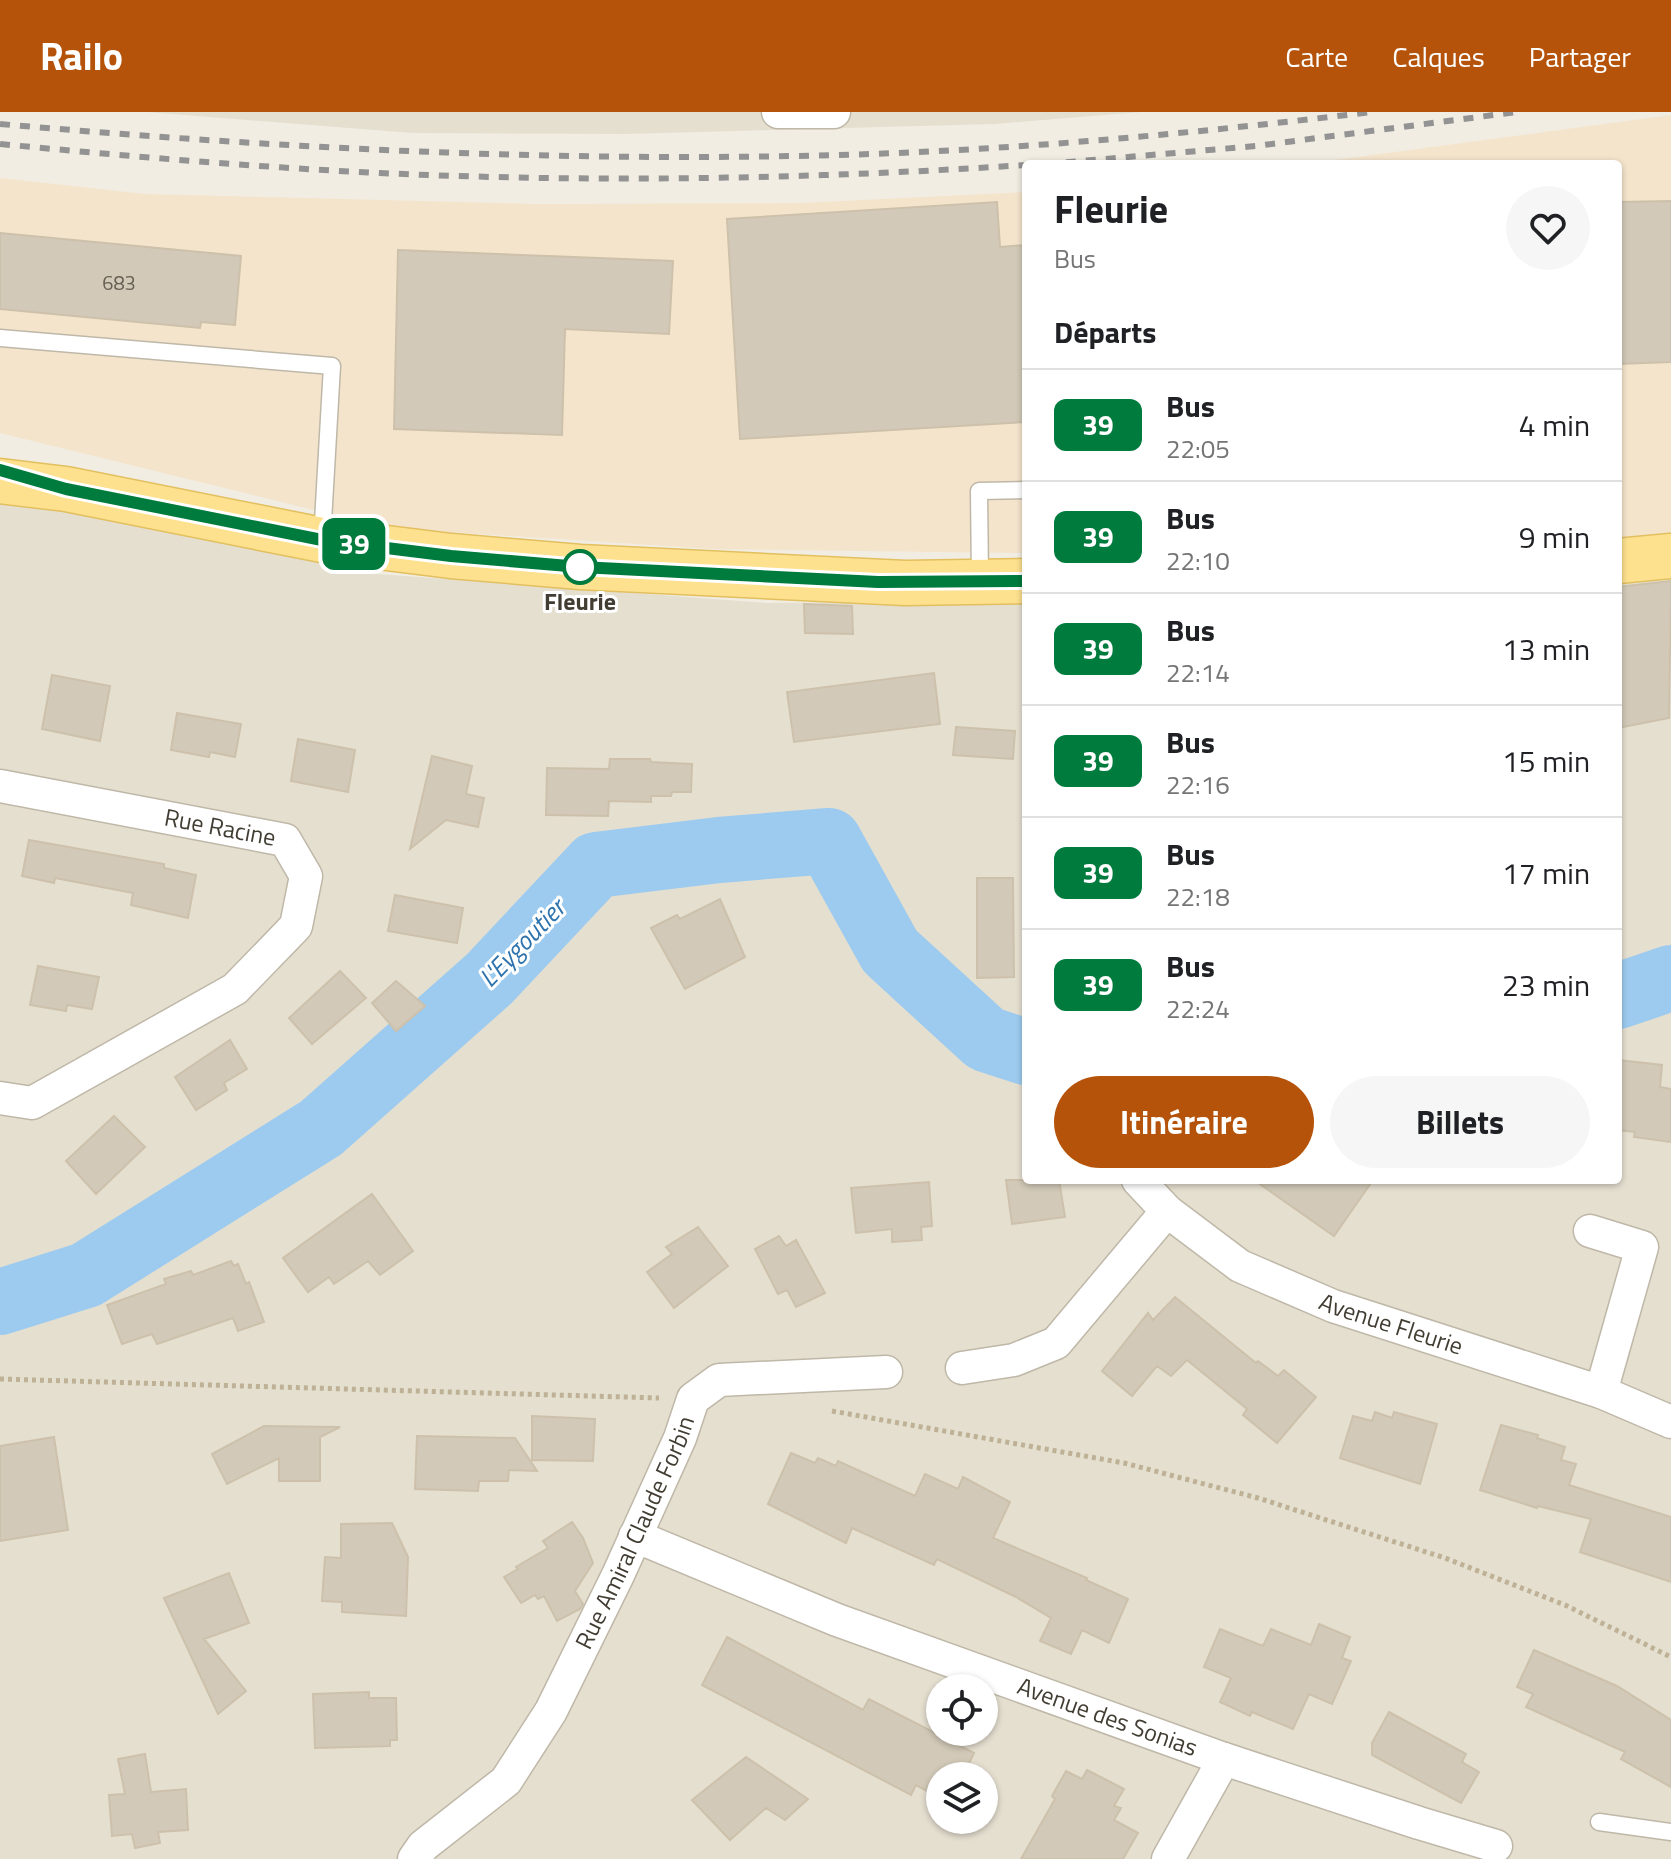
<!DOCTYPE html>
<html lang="fr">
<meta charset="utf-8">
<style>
:root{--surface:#fff;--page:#f6f6f6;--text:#202124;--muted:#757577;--line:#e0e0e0;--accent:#b45309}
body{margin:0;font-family:"Titillium Web",sans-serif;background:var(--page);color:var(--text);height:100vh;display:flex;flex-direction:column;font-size:30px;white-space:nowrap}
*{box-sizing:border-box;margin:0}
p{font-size:26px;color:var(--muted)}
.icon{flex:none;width:44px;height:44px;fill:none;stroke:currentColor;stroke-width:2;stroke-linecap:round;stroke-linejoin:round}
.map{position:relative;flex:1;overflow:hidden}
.sheet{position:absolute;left:1022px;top:48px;width:600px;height:1024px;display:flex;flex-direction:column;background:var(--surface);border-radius:8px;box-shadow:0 2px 6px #0004}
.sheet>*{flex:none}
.badge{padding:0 16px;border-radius:12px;font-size:28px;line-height:52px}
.tools{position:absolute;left:926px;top:1562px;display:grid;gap:16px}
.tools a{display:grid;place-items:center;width:72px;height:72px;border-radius:50%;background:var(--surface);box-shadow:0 2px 6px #0004;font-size:40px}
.map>.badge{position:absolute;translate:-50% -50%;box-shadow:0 0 0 4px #fff}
h2{padding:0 32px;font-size:30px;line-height:72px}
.round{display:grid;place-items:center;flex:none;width:84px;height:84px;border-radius:42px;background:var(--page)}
.summary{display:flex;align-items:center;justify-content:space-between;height:136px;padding:0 32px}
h1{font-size:38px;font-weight:700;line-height:60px}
.primary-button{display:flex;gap:16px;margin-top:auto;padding:16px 32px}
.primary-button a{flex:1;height:92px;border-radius:48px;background:var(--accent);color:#fff;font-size:32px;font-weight:700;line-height:92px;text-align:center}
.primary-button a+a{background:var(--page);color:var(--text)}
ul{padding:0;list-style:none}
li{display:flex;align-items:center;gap:24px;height:112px;padding:0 32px;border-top:2px solid var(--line)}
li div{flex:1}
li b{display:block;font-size:30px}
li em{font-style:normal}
li .badge{min-width:88px;font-weight:700;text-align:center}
header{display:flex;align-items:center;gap:48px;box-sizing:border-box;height:112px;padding:0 40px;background:var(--accent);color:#fff}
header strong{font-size:38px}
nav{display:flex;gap:44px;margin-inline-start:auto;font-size:28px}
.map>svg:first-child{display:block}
.residential{fill:#e5dfd0;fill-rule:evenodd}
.commercial{fill:#f4e4cc}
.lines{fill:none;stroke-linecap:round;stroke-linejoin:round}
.river{stroke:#9dcbef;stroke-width:66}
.building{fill:#d2c9b8;stroke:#cdc1ab;stroke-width:2}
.service-casing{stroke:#bfb8a8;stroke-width:19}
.minor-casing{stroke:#bfb8a8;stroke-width:35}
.primary-casing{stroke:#e2bf5f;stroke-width:47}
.path{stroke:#beb196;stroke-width:5;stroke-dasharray:4 4;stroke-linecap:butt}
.service{stroke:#fff;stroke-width:16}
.minor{stroke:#fff;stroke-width:32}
.primary{stroke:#fee18e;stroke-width:44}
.rail{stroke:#939393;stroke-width:6;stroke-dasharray:10 10;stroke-linecap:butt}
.line-casing{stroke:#fff;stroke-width:18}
.line{stroke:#007b3e;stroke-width:12}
.stop-dot{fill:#fff;stroke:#007b3e;stroke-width:4}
.labels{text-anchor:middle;stroke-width:6;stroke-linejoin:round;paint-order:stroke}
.number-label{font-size:20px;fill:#666054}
.stop-label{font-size:24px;font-weight:bold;fill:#423d33;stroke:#fff}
.street-label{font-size:24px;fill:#423d33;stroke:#fff}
.water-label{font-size:26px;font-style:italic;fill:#2d73ad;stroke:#fff}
</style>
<header>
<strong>Railo</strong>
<nav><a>Carte</a><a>Calques</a><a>Partager</a></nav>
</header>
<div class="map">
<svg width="1671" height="1747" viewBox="0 0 1671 1747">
<rect width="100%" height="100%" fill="#f1ede2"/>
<path class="residential" d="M147 0H1141L995 12 626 22 412 21Z
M0 386 378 462 767 491 1026 489V1068H1618V472L1671 465V1747H0ZM940 1576H984V1620H940ZM940 1664H984V1708H940Z"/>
<path class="commercial" d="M1671 3V421L1618 428V52H1305Z
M0 66 145 82 538 92 800 91 1026 80V441L712 437 387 416 0 321Z"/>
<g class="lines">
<path class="river" d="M1618 884 1671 866
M0 1190 86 1163 321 1016 489 867 596 753 719 738 829 729 890 839 986 927 1026 940"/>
</g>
<path class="building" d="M1671 89V250L1618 252V90Z
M997 90 1000 135 1026 133V310L740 327 727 107Z
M0 121 241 144 235 213 201 210 200 216 0 197Z
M398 138 673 149 669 222 565 217 562 323 394 317Z
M1671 469 1669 606 1618 616V475Z
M804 492 852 494 853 522 805 521Z
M934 561 940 612 794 630 787 580Z
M52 563 110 574 100 629 42 617Z
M177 601 241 612 235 645 210 640 209 645 171 638Z
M956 615 1015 619 1013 647 953 643Z
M298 627 355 638 348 680 291 669Z
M432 644 472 654 466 682 484 686 478 715 446 708 410 737Z
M610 647H650L651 650 692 652 691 680H672L671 684H651V690L609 689 608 704 546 703 547 656 609 657Z
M29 728 164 752V756L196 763 188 806 131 793 133 781 55 766 54 771 22 764Z
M977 766H1013L1014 865 977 866Z
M395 783 463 796 457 831 388 819Z
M720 787 745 845 685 877 651 816 677 803 680 807Z
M38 854 99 865 92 897 67 893 66 899 30 893Z
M340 859 366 886 312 932 289 906Z
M396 869 425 894 396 919 372 891Z
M230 928 247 957 224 971 227 978 196 998 175 965Z
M1618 948 1662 953 1660 975 1671 977V1030L1634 1025 1635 1020 1618 1018Z
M114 1004 145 1035 96 1082 66 1049Z
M1006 1068H1059L1065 1105 1012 1112Z
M1254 1068H1373L1334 1124Z
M929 1070 932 1114 921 1115 922 1128 892 1130V1117L856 1121 851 1076Z
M372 1082 413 1139 380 1163 368 1149 334 1172 329 1165 308 1180 283 1146Z
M698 1115 728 1154 674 1196 647 1160 672 1142 666 1135Z
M779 1124 786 1134 796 1128 825 1181 796 1195 787 1178 778 1182 755 1137Z
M231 1149 234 1154 238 1152 246 1172 249 1170 264 1210 238 1219 233 1206 157 1232 152 1222 122 1232 107 1193 166 1172 164 1167 191 1159 193 1163Z
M1175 1185 1256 1251 1258 1249 1278 1264 1284 1258 1316 1285 1277 1331 1243 1303 1247 1297 1187 1248 1171 1264 1157 1254 1132 1284 1102 1259 1148 1201 1153 1208Z
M1375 1300 1392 1306 1394 1300 1437 1312 1420 1372 1340 1346 1353 1304 1372 1309Z
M532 1304 595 1307 593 1349 532 1348Z
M1501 1313 1538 1323 1537 1326 1565 1335 1561 1348 1576 1352 1569 1373 1671 1405V1470L1580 1440 1591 1407 1538 1394 1537 1396 1480 1378Z
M264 1314 340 1315 320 1325V1369H279V1346L227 1372 212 1342Z
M417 1324 515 1326 537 1359 509 1358 508 1369H479L478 1379 415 1377Z
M54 1325 68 1418 0 1429V1334Z
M791 1341 815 1351 818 1346 836 1354 838 1349 915 1384 925 1362 958 1377 963 1365 1010 1390 993 1426 1087 1466 1086 1468 1128 1487 1109 1531 1082 1518 1071 1542 1040 1529 1051 1506 1016 1485 937 1447 934 1453 852 1416 846 1431 768 1392Z
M572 1410 583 1426 593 1451 575 1479 583 1492 580 1497 557 1509 544 1484 538 1487 535 1483 521 1491 504 1465 518 1457 516 1455 548 1436 543 1429Z
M392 1411 408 1445 406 1504 342 1500V1490L322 1489 325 1445 341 1446V1412Z
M229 1461 249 1511 204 1527 246 1579 218 1602 164 1486Z
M1319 1512 1350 1525 1342 1546 1351 1549 1332 1592 1309 1582 1293 1617 1252 1600 1250 1604 1220 1590 1231 1566 1204 1555 1220 1517 1263 1534 1271 1517 1311 1533Z
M727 1525 863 1598 869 1587 974 1641 963 1664H940V1686L916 1673 911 1683 702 1573Z
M1534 1538 1617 1574 1671 1608V1675L1621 1647 1625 1640 1526 1595 1533 1582 1517 1575Z
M369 1580V1586H396L397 1628H390V1634L315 1636 313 1582Z
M1389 1600 1466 1642 1462 1650 1479 1660 1461 1691 1372 1643V1631Z
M145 1642 151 1680 186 1677 188 1718 158 1720 160 1731 135 1736 132 1722 112 1724 109 1683 125 1682 118 1647Z
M746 1645 808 1687 785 1708 766 1696 730 1728 692 1688Z
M1087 1658 1124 1677 1114 1694 1121 1696 1114 1708 1138 1721 1123 1747H1021L1055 1687 1052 1684 1066 1659 1082 1667Z"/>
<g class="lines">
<defs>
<path id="service" d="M0 226 332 254 322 427
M980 468 979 379 1026 378
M1599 1710 1671 1720"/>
<g id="minor">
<path d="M778 0H834"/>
<path id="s1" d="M0 674 285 728 306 764 296 814 235 877 32 991 0 986"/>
<path id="s2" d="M1138 1068 1167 1099 1240 1154 1333 1194 1601 1280 1671 1310"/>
<path d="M1590 1119 1642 1135 1601 1280"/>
<path d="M962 1256 1014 1248 1056 1231 1167 1099"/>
<path id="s3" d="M635 1424 837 1508 1224 1647 1419 1711 1496 1734"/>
<path id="s4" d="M414 1747 423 1734 506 1669 551 1599 618 1463 680 1326 693 1287 719 1268 886 1260"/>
<path d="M1168 1747 1224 1647"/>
</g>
<path id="primary" d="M0 369 66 377 322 428 451 444 580 455 905 471 1026 469
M1618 449 1671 444"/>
</defs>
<use href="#service" class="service-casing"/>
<use href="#minor" class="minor-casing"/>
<use href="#primary" class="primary-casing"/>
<path class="path" d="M0 1267 659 1286
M832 1299 1124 1351 1258 1386 1445 1446 1565 1493 1671 1545"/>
<use href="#service" class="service"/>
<use href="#minor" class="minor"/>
<use href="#primary" class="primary"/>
<path class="rail" d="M0 12C264 35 528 49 793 44 986 41 1180 23 1372 0
M0 32C126 44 253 55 380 61 595 71 811 67 1026 53
M1046 52 1256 34 1517 0"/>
</g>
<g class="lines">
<defs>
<path id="line" d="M0 358 66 377 322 428 451 444 580 455 878 470 1026 469"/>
</defs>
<use href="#line" class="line-casing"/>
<use href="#line" class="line"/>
</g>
<circle class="stop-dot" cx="580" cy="455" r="16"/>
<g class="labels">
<g class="number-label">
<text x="119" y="178">683</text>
</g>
<g class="stop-label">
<text x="580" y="498">Fleurie</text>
</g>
<g class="street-label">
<text dy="8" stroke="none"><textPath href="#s1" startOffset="224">Rue Racine</textPath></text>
<text dy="8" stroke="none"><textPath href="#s2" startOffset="296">Avenue Fleurie</textPath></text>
<text dy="8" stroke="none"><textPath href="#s4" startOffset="402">Rue Amiral Claude Forbin</textPath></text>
<text dy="8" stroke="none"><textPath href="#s3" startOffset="506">Avenue des Sonias</textPath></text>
</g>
<g class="water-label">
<text transform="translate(522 831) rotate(-46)" y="9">L'Eygoutier</text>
</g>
</g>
</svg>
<div class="tools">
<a><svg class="icon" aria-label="locate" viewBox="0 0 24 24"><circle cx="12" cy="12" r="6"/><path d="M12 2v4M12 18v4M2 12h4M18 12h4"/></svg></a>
<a><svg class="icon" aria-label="layers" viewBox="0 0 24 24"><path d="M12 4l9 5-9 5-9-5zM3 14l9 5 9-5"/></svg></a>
</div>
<b class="badge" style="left:354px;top:432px;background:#007b3e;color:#fff">39</b>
<section class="sheet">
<div class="summary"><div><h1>Fleurie</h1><p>Bus</p></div><a class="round"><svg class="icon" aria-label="heart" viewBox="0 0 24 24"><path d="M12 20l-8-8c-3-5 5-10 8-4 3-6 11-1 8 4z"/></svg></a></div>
<h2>Départs</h2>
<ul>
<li><span class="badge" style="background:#007b3e;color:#fff">39</span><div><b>Bus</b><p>22:05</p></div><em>4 min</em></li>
<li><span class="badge" style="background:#007b3e;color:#fff">39</span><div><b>Bus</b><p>22:10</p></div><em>9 min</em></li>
<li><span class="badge" style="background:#007b3e;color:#fff">39</span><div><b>Bus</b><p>22:14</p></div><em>13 min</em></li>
<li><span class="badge" style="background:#007b3e;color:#fff">39</span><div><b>Bus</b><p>22:16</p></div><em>15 min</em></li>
<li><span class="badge" style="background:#007b3e;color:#fff">39</span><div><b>Bus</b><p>22:18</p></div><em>17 min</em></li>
<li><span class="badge" style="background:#007b3e;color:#fff">39</span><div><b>Bus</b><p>22:24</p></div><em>23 min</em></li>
</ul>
<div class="primary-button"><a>Itinéraire</a><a>Billets</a></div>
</section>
</div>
